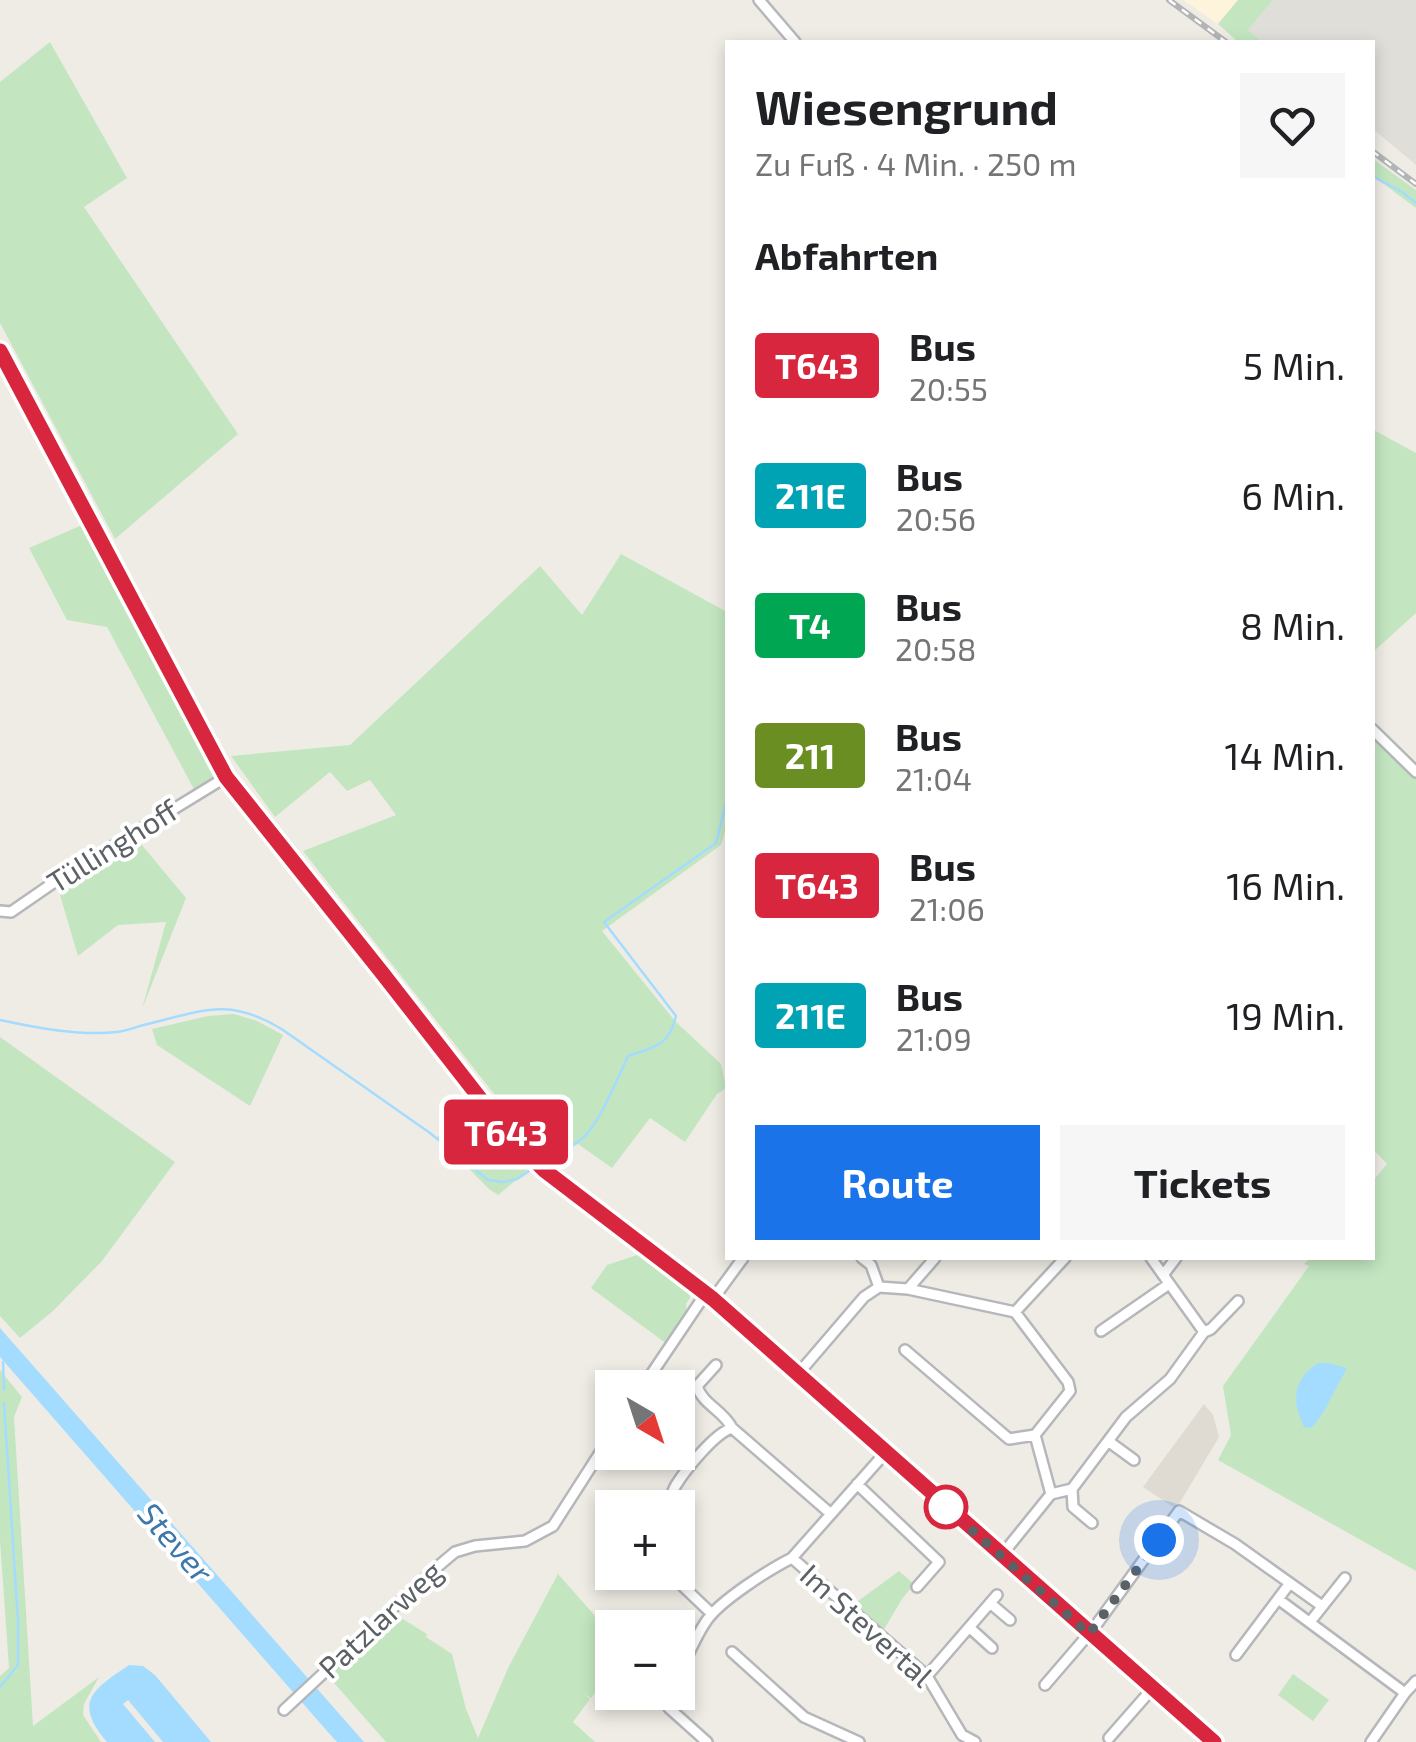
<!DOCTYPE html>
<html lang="de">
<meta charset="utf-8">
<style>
:root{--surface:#fff;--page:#f6f6f6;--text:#202124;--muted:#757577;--accent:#1a73e8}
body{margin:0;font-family:"Exo 2",sans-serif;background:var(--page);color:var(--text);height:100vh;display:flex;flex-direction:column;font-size:38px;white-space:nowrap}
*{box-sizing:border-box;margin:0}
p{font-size:32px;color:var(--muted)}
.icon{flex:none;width:55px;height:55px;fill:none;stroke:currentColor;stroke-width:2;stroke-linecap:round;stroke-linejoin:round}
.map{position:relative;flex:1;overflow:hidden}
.side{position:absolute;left:725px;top:40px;width:650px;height:1220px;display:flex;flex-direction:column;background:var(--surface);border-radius:0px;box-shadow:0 5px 15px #0003}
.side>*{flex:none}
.badge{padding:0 20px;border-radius:8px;font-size:35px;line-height:65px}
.needle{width:65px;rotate:141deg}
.tools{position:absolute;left:595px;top:1370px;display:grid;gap:20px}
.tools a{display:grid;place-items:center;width:100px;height:100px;border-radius:0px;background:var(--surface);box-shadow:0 5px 15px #0003;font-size:50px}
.you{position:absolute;width:50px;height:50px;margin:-25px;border:8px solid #fff;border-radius:50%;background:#1a73e8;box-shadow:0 0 0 15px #1a73e833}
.map>.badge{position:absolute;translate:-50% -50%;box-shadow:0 0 0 5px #fff}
h2{padding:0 30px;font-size:38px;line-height:90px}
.round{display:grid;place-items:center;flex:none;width:105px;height:105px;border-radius:0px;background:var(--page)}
.headline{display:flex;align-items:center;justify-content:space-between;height:170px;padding:0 30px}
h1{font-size:48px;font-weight:700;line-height:75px}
.primary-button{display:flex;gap:20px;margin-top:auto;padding:20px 30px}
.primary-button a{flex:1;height:115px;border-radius:0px;background:var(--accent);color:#fff;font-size:40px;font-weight:700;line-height:115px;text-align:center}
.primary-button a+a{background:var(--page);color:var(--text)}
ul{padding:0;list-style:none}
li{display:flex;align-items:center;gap:30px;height:130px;padding:0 30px}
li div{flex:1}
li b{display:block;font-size:38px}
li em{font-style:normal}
li .badge{min-width:110px;font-weight:700;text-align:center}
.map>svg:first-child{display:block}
.commercial{fill:#fef4db}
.industrial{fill:#e0ded9}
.education{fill:#dfdbd3}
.green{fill:#c3e6c1}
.water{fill:#a4dcff}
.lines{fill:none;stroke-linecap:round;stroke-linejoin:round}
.stream{stroke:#a4dcff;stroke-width:2.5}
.minor-casing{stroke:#b5b7bb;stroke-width:14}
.secondary-casing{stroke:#b6babe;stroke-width:16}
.minor{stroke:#fff;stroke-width:9}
.secondary{stroke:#fff;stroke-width:11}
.rail-casing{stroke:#b3b4b5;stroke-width:6}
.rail{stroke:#fff;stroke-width:2.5;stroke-dasharray:8;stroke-linecap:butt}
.line-casing{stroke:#fff;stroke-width:22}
.line{stroke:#d7263d;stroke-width:15}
.walk{stroke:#5c6165;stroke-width:10;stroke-dasharray:0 18}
.stop-dot{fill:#fff;stroke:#d7263d;stroke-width:5}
.labels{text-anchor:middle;stroke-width:8;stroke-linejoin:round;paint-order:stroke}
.street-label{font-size:30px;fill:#5c6165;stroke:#fff}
.water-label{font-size:32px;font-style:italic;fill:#3e77a9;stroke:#fff}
</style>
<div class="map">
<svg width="1416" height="1742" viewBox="0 0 1416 1742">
<rect width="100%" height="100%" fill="#efece5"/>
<path class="commercial" d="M1183 0H1238L1218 24Z"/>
<path class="industrial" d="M1273 0H1416V165L1373 129 1372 42H1262L1247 31Z"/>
<path class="education" d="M1204 1404 1213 1415 1219 1437 1176 1509 1143 1487Z"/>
<path class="green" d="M1238 0H1273L1248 30 1262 42H1238L1218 24Z
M50 42 127 178 84 207 238 434 115 539 0 323V82Z
M1373 159 1416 190V208L1373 176Z
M1372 429 1416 453V613L1373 652Z
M89 522 222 777 196 793 107 627 67 620 29 548Z
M621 554 727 612 728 821 721 845 602 931 675 1021 721 1064 726 1088 717 1094 685 1142 650 1118 612 1168 578 1144 553 1158 527 1136 303 851 396 815 370 780 347 791 330 772 275 817 231 756 350 745 540 566 582 615Z
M1373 731 1416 776V1571L1218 1460 1231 1435 1223 1386 1309 1266 1304 1264 1310 1258H1372L1373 1181 1387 1164 1372 1148Z
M136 838 186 898 142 1009 166 922 118 925 78 956 57 885Z
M234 1014 257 1021 283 1035 250 1106 157 1045 152 1029 208 1016Z
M0 1037 175 1162 102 1261 53 1311 20 1338 0 1316Z
M475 1104 531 1168 498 1195 489 1189 437 1137Z
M643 1253 689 1286 690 1298 686 1304 687 1314 667 1344 591 1288 607 1265Z
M0 1370 22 1397 14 1417 33 1726 99 1677 84 1704 83 1715 101 1742H0V1676L9 1668 0 1540Z
M899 1571 914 1584 902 1599 883 1631 854 1604Z
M558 1574 612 1635V1671L591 1698 584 1694 590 1699 573 1722 595 1742H386L328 1676 393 1613 427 1634 426 1637 452 1654 466 1709 478 1738 509 1666Z
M1293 1674 1329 1700 1313 1721 1278 1695Z"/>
<path class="water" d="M0 1328 364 1742H337L327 1731 0 1357Z
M1318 1363H1329L1347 1368 1323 1413 1312 1428 1304 1427C1291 1401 1293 1379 1318 1363Z
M129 1665 143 1666 155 1675 211 1742H163L128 1700 123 1704 155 1742H107C73 1702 92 1690 129 1665Z"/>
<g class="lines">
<path class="stream" d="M1372 176 1402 192 1416 203
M0 1020C37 1028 79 1036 117 1032 127 1031 138 1026 148 1024 204 1010 230 997 283 1030L430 1133 488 1180 503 1182 517 1179 537 1166
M543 1161C554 1152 567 1149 579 1141 597 1130 618 1077 628 1056 655 1047 669 1046 676 1016L604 922 716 843 728 795
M3 1362 4 1390
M0 1687 18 1665V1621L4 1403"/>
<defs>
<path id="minor" d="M759 0 795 42
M1372 729 1416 772
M0 911 11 912 53 883 226 777
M862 1258 871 1265 879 1287
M1163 1275 1176 1258
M908 1289 935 1258
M713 1299 743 1258
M1015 1312 1065 1258
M1101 1331 1169 1284
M1204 1332 1211 1329 1238 1301
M905 1350 1009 1439 1035 1435
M716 1365 697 1386C702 1404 724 1411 732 1428
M798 1374 864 1297 879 1287 908 1289 1015 1312 1068 1382 1070 1391 1035 1435 1051 1494 1001 1556
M642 1388 706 1293
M1108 1441 1134 1460
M857 1484 939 1562 917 1587
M1072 1489 1073 1507 1092 1523
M1051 1494 1072 1489 1126 1417 1170 1379 1204 1332 1151 1258
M667 1508C670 1500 672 1492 676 1485 686 1469 715 1433 732 1428L831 1514
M792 1558 927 1676 962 1735 975 1742
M668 1572 712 1614
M1278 1599 1405 1693 1371 1742
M990 1603 1010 1620
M1310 1622 1345 1578
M970 1628 992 1648
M732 1652 804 1717 859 1742
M1236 1655 1290 1583
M927 1676 997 1595
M678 1677C687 1658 695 1637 707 1620 721 1600 770 1569 792 1558L886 1452
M1045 1685 1094 1628 1179 1511 1235 1544 1322 1606
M670 1692 669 1708 707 1742
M1405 1693 1416 1681
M284 1710 436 1568 455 1552 475 1546 525 1541 553 1526 612 1434
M1109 1738 1152 1689"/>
<path id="secondary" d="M0 351 226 777 383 973 507 1133 544 1170 713 1299 1214 1742"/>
</defs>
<use href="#minor" class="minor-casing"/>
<use href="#secondary" class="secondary-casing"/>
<use href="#minor" class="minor"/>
<use href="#secondary" class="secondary"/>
<defs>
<path id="rail" d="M1169 0 1226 42
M1372 151 1416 184"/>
</defs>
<use href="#rail" class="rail-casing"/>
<use href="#rail" class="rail"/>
</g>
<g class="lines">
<defs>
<path id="line" d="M0 351 226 777 383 974 507 1133 544 1170 713 1299 1214 1742"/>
</defs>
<use href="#line" class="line-casing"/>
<use href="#line" class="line"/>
<path class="walk" d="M946 1507 1089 1634 1159 1540"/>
</g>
<circle class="stop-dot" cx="946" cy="1507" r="20"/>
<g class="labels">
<g class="street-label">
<text transform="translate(113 847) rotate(-32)" y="10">Tüllinghoff</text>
<text transform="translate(381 1620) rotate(-43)" y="10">Patzlarweg</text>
<text transform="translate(866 1626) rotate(42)" y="10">Im Stevertal</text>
</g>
<g class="water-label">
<text transform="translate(175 1543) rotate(49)" y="11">Stever</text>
</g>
</g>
</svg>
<div class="tools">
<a><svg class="needle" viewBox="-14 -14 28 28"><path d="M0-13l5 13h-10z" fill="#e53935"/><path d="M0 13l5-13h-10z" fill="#757577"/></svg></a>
<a>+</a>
<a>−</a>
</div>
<div class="you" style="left:1159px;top:1540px"></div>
<b class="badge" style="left:506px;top:1132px;background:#d7263d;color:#fff">T643</b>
<section class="side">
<div class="headline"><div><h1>Wiesengrund</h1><p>Zu Fuß · 4 Min. · 250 m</p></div><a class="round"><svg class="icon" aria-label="heart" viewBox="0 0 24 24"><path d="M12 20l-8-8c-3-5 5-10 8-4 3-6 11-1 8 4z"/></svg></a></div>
<h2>Abfahrten</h2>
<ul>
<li><span class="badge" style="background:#d7263d;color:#fff">T643</span><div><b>Bus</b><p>20:55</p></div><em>5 Min.</em></li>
<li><span class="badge" style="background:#00a3b4;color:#fff">211E</span><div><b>Bus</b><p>20:56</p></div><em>6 Min.</em></li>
<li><span class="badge" style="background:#00a651;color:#fff">T4</span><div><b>Bus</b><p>20:58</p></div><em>8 Min.</em></li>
<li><span class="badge" style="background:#6b8e23;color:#fff">211</span><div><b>Bus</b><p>21:04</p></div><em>14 Min.</em></li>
<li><span class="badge" style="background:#d7263d;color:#fff">T643</span><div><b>Bus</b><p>21:06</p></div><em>16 Min.</em></li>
<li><span class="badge" style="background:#00a3b4;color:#fff">211E</span><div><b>Bus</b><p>21:09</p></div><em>19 Min.</em></li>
</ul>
<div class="primary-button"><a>Route</a><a>Tickets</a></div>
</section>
</div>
